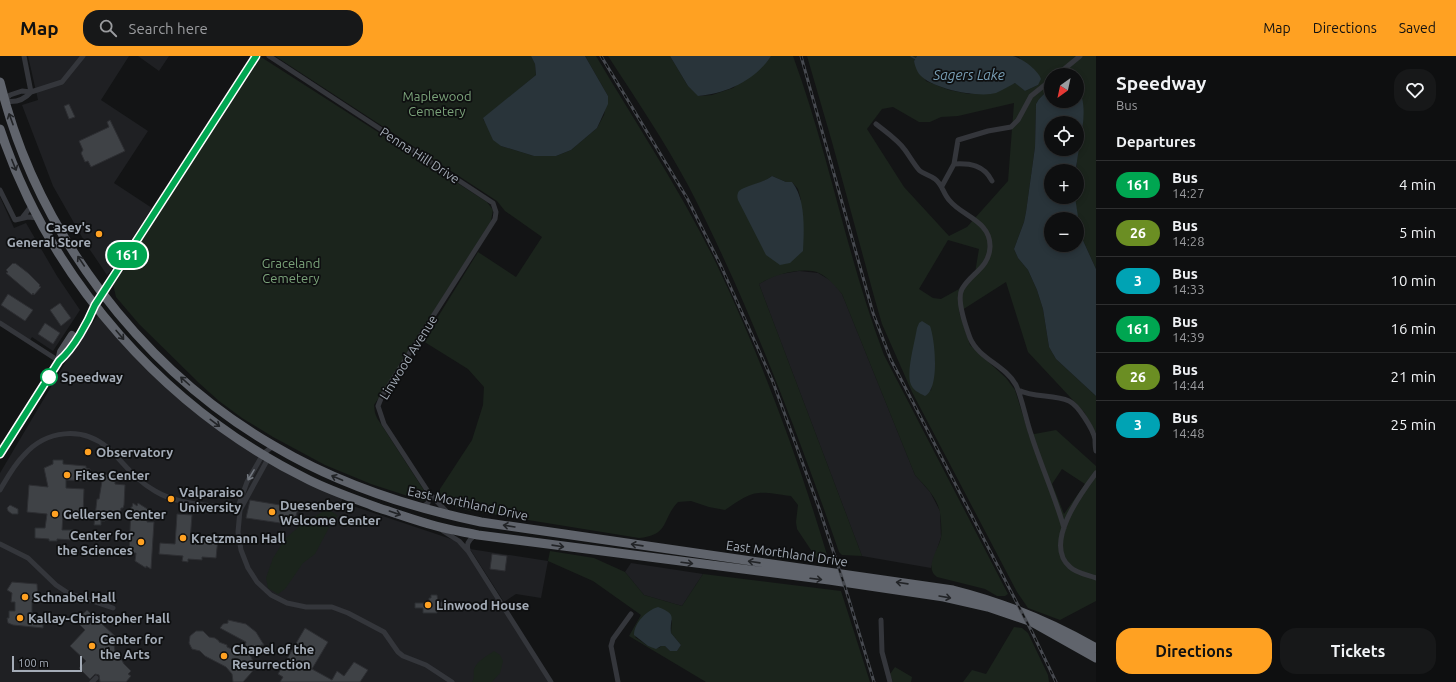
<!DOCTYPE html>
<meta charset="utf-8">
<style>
:root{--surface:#0e0f10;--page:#171819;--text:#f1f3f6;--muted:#9b9c9f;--line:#2e2f30;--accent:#ffa122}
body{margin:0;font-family:Ubuntu,sans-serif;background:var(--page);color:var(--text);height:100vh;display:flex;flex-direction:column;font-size:15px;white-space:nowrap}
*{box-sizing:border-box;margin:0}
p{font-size:13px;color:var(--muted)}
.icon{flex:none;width:22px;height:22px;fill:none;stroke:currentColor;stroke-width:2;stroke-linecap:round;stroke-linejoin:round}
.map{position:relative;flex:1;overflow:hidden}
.sheet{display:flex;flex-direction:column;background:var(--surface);width:360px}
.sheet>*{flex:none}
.badge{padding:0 8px;border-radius:13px;font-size:14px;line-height:26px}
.needle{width:26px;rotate:213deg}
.buttons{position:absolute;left:1044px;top:12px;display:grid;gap:8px}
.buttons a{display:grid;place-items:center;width:40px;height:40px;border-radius:50%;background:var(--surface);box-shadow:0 2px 6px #0003,0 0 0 1px var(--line);font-size:20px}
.scale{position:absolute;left:12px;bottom:10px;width:70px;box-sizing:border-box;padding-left:4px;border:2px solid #a4acb7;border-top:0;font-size:11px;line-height:14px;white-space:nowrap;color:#a4acb7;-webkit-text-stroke:3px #0e0f10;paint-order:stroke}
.map>.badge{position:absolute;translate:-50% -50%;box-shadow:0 0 0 2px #fff}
h2{padding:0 20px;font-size:15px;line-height:36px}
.round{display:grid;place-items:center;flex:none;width:42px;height:42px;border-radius:16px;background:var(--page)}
.overview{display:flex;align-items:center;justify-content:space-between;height:68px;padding:0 20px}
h1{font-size:19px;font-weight:600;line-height:30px}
.action{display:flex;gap:8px;margin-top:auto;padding:8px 20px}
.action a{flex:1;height:46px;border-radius:16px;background:var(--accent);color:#111;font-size:16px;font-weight:600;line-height:46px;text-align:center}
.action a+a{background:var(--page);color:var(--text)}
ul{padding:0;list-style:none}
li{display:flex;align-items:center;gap:12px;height:48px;padding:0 20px;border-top:1px solid var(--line)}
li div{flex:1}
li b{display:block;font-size:15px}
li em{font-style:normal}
li .badge{min-width:44px;font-weight:700;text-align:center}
header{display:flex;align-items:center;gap:24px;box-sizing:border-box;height:56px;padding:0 20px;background:var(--accent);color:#111}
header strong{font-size:19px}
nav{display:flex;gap:22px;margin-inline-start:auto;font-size:14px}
.search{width:280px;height:36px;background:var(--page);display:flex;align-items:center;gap:10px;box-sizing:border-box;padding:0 14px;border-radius:16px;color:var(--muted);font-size:15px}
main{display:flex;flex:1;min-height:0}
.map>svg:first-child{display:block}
.built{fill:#1f2023}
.green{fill:#1b241c;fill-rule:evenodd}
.water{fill:#29343a;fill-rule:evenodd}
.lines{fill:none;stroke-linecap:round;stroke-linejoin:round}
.stream{stroke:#29343a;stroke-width:1.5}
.building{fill:#3f4246;stroke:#2d2e32}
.street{stroke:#34363b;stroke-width:5}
.secondary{stroke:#42454b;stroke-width:7}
.primary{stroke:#50535a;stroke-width:8}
.highway{stroke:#60646c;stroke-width:9}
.rail-casing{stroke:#474a50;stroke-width:3}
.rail{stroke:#0e0f10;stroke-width:1.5;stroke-dasharray:4.5;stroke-linecap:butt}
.oneway{stroke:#222427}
.oneway2{stroke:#72777f}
.line-casing{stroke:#fff;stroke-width:9}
.line{stroke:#00a651;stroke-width:6}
.poi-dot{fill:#ffa122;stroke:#0e0f10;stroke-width:1.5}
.stop-dot{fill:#fff;stroke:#00a651;stroke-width:2}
.labels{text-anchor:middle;stroke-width:3.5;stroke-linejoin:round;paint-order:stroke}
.park-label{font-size:13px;fill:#7ba37a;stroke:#0e0f10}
.street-label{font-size:13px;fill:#a4acb7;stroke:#0e0f10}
.poi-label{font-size:13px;font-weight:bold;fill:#a4acb7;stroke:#0e0f10;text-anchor:start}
.stop-label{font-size:13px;font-weight:bold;fill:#a4acb7;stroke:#0e0f10;text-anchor:start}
.water-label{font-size:14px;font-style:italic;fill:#789eb5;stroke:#0e0f10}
</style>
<header>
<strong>Map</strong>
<div class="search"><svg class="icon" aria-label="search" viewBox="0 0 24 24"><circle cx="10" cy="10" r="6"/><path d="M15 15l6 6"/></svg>Search here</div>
<nav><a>Map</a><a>Directions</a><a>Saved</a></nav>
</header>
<main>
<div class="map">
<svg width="1096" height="626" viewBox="0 0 1096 626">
<rect width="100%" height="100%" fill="#131415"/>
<path class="built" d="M28 0H129L101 44 148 75 114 127 152 152 112 213 107 219 86 188 53 130 22 49 38 44Z
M138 0H169L159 15Z
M0 141 14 172 26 167 57 220 80 254 53 295 32 281 29 286 0 267Z
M799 215 818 217 833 226 842 238 915 419 930 436 940 455 941 481 931 512 862 500 759 228 775 219Z
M99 258 219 370 344 440 341 446 454 484 468 495 551 626H0V417L71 297Z
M470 493 548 505 541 542 516 538 504 546Z
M631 507 703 518 682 550 644 539 625 516Z"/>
<path class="green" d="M275 0H531L535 8 536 19 483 63 501 90 534 100H556L571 94 597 72 604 59 608 40 585 0H596C637 69 682 137 717 209 762 304 798 402 828 502L827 507 823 508 819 506 797 473 796 466 798 449 791 440C756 435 755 433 725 454L709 451 691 445 678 446C661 464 670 479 639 482L466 454 450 449 440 440V433L472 384 483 349 484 331 468 313 423 285 478 196 516 221 542 181 505 155 497 145Z
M608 0H670L688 30 699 40 712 39 733 32 771 0H793C829 98 847 201 884 299L1008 538 1005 540H997L985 533 937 521C924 512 938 494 941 482 942 475 941 464 940 457 938 442 925 430 915 419L842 238C835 230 829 222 819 217 803 210 773 219 759 228L862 500 842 499 839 496C796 372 749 248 689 131 665 86 636 43 608 0ZM772 120 786 126H792L798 133 801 144 740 135 766 124Z
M807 0H917L914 5 926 25 949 34 969 38 1016 27 1025 35 1038 29 1019 1 1013 0H1096V213L1081 180 1075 146V141H1077V102L1083 69 1079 33 1077 31V19H1051V31L1039 43 1036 48 1035 91 1026 156 1024 166 1014 193 1018 202 1028 214 1037 234 1043 253 1049 291 1056 303 1096 340V377L1084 356 1028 296 1006 226 959 256 970 289 1006 322 1015 334 1029 379 1056 374 1096 410V545L1060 564 1028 552 1017 536 912 336 882 268 875 244 832 86ZM1014 47 1008 125 967 171 949 180 904 131 867 73 882 53 893 51 919 66H930L941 61 958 60ZM948 184 979 193 975 217 959 233 941 243 933 242 919 233ZM919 267 935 304 931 335 911 306ZM1062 413 1085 428 1064 458 1052 428Z
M261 1 487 146 493 154 491 165 374 349 375 357 377 362 427 439 426 444 423 445 371 428 325 409 273 381 242 362 219 345 199 327 139 268 116 241 113 228Z
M324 455H331L338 460 333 464 315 498 303 507 285 533 278 538 268 532 266 522 273 502 286 482 302 468Z
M550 495 594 502 625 516 644 539 682 550 703 518 841 535 870 626H706L629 580 641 559 593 525 548 505ZM672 564 671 577 681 589 677 595H670L665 590H661L659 592 648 590 635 581Z
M1014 571 1022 572 1028 577 1048 619 1049 626H963L972 614 986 618Z
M494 595 500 599 503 605 500 617 492 626H472C475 621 473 618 474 613 477 605 487 600 494 595Z
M895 611 912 621 911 626H893L890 618Z"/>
<path class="water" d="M531 0H585L608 40V48L597 72 571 94 556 100H534L501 90 493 84 483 62 536 19 535 8Z
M670 0H771C756 24 726 38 698 40L688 30Z
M917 0H1013C1023 3 1038 14 1041 23L1038 29 1025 35 1015 27C1009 30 1003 34 996 37 979 42 932 33 920 19 917 16 915 10 914 5Z
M1051 31V45H1077V31C1092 51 1077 92 1076 115H1051V141H1075L1081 180 1096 213V340L1056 303 1049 291 1043 253 1037 234 1028 214 1018 202 1014 193 1024 166 1026 156 1035 91 1036 48 1039 43ZM1051 67H1077V93H1051ZM1051 163H1077V189H1051Z
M772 120 786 126H792C806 143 804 174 803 195L790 207 780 209 766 199 738 144C737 141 737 138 739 135 745 130 763 127 772 120Z
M922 265 930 270C935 283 940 333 925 340 919 337 912 334 910 326 907 313 915 285 917 272L919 267Z
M658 551C679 559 669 562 671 577L681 589 677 595H670L665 590H661L656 593 648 590 634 579C634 567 647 554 658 551Z"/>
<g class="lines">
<path class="stream" d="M911 0 916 3"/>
</g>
<path class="building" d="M69 48 75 61 69 63 64 50Z
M110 64 125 95 91 111 88 105 85 106 81 97 83 94 79 85 109 71 107 66Z
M13 207 14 208 15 207 28 217 40 229 39 230 41 231 34 239 33 237 32 239 6 217 8 216 6 214Z
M8 238 33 254 25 265 1 249Z
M60 247 71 262 61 270 50 254Z
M45 267 60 277 53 288 38 278Z
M53 404H63V408L86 410V412L90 413 89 425 66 424V432L84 433 83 460 63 458 62 474H73L72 484 57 483V485H49V483L35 482V472H45L47 458 27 456 29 429 48 431 44 412 53 408Z
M103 419H115V428L125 429 124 449 123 452H121L120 461H106L105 465H101V469H94L97 443H99Z
M250 444 298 452 294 469 246 462Z
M133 447 137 450 138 447 149 454 147 466H154L151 513 146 510V512L135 505 136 497H129L131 451H132Z
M10 449 18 453V458H12L8 455 7 452Z
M177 458 192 459 190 485 204 486V483H209V482H218L216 502 202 501V504L188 503V506L182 505 183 500 159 498 160 487 175 488Z
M492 498 507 500 505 515 490 513Z
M12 526 37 528 38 545H32V560L40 561V563H43V572L13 569 8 567 7 562H9V555H15V546H11L12 537 7 534Z
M431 539H437L438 546H442V553H437V557H423V552H415V547H429V542H431Z
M87 554 116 581 107 589H114L115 595H117L118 598 124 608 131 615 128 618 131 620 126 626H100L99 619 95 618 90 623 79 612 86 605 70 590 85 574 76 565Z
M228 564 246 568 256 576 264 589H261L262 595 255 590 250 599 253 605 251 608 254 610 252 616 243 626H233L232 618 226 611 205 600 200 595 192 593 189 587 190 580 196 575H203L209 581 215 582 219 585V586L227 589V591L243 598 246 586 220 572 223 568 228 567Z
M305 572 328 586 312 613 332 624 337 615 344 620 354 606 368 614 360 626H280L283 621 278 618Z"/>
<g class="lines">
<path class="street" d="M24 0 31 36
M269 0 493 147 496 156 495 163 382 340 378 350 384 368 429 437 447 456
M1057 19 1080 0
M5 44 10 39 22 35 31 36 62 26 83 0
M5 45C16 47 24 44 31 36
M876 68C886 76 898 84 905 94 910 101 914 108 919 114 923 118 930 119 935 123 943 129 943 138 950 145 962 160 991 165 990 191 989 212 971 217 962 233 956 244 966 271 970 282 979 303 1005 309 1016 329 1022 342 1026 364 1031 378 1041 410 1055 440 1064 472
M954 108C970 107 984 109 992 125
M942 130 954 108 958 84 988 75 1011 71 1018 64 1031 40 1051 24
M0 134 15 164 28 161 39 162
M22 162 32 149
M0 267 59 305
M1018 334C1034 342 1054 338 1069 345 1078 349 1093 373 1095 383 1095 387 1095 391 1096 395
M273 390 263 398 247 426 239 448 240 454 238 476 241 494 248 512 257 526 271 539 287 547 306 551H332L348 557 384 576 398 596 403 600 426 609 452 626
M1096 417C1081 437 1043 488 1070 511 1076 517 1088 519 1096 522
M0 434C7 422 14 409 24 399 46 374 82 370 108 392 124 407 135 424 155 435 180 450 211 448 240 454
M421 452 428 447 429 437
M240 454 269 401
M443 475 459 485 468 495 551 626
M0 488 28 502 56 529 68 537 113 552
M468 494C466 487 470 482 477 479
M881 564 882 596 890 626
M92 626 96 622
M618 626 611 590 613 583 631 558"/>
<path class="secondary" d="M103 237 256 0"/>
<path class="primary" d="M59 305 61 296 72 279
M0 398 59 305C79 287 88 259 103 237"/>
<path class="highway" d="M0 26C36 175 141 313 274 390 338 428 408 451 481 466L953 534C1005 547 1049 565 1096 592
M0 73C50 224 166 354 309 424 331 435 355 443 379 452 398 458 417 465 436 470 450 474 464 476 478 479L829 524 944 541 988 551 1032 566 1096 602"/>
<defs>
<path id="rail" d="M601 0 687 142 721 210 773 326 819 452 846 534 874 626
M801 0 873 257 891 304 1032 576 1056 626"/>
</defs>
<use href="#rail" class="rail-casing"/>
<use href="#rail" class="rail"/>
</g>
<defs><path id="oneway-shaft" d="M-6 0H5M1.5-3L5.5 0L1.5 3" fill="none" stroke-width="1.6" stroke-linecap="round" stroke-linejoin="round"/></defs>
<g class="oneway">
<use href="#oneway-shaft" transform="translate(11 63) rotate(-110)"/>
<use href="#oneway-shaft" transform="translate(14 109) rotate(68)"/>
<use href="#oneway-shaft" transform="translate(81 205) rotate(-124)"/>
<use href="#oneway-shaft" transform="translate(120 279) rotate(50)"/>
<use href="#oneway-shaft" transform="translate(185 325) rotate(-138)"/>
<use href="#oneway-shaft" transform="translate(215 367) rotate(37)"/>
<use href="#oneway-shaft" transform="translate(337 422) rotate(-157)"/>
<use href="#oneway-shaft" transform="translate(395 457) rotate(19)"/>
<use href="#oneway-shaft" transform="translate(509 470) rotate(-171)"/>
<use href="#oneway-shaft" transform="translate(637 489) rotate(-172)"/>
<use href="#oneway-shaft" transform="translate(558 490) rotate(8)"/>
<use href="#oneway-shaft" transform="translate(754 506) rotate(-172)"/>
<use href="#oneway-shaft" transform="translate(687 507) rotate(7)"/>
<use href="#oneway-shaft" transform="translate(816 523) rotate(7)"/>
<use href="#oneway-shaft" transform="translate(902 527) rotate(-172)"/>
<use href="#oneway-shaft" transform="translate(945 541) rotate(10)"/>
</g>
<use class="oneway2" href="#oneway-shaft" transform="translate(251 419) rotate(121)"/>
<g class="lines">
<defs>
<path id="line" d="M0 398 59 305C74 292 88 266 95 249L256 0"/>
</defs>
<use href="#line" class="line-casing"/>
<use href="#line" class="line"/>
</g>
<g class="poi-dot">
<circle cx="99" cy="178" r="4"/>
<circle cx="88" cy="396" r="4"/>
<circle cx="67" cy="419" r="4"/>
<circle cx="171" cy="443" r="4"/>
<circle cx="272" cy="456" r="4"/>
<circle cx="55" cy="458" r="4"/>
<circle cx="183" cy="482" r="4"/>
<circle cx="141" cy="486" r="4"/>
<circle cx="25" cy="541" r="4"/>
<circle cx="428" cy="549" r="4"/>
<circle cx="20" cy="562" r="4"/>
<circle cx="92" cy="590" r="4"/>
<circle cx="224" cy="600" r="4"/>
</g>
<circle class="stop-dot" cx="49" cy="321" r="8"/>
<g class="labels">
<g class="park-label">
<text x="437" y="45">Maplewood<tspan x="437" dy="15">Cemetery</tspan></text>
<text x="291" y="212">Graceland<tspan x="291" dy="15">Cemetery</tspan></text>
</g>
<g class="street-label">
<text transform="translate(420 99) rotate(33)" y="5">Penna Hill Drive</text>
<text transform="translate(408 301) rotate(-58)" y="5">Linwood Avenue</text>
<text transform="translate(468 447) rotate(12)" y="5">East Morthland Drive</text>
<text transform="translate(787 497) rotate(8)" y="5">East Morthland Drive</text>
</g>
<g class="poi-label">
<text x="91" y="176" text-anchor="end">Casey's<tspan x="91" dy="15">General Store</tspan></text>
<text x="96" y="401">Observatory</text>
<text x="75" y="424">Fites Center</text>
<text x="179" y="441">Valparaiso<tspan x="179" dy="15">University</tspan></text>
<text x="280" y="454">Duesenberg<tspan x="280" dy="15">Welcome Center</tspan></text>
<text x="63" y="463">Gellersen Center</text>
<text x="133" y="484" text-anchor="end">Center for<tspan x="133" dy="15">the Sciences</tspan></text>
<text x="191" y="487">Kretzmann Hall</text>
<text x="33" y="546">Schnabel Hall</text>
<text x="436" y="554">Linwood House</text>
<text x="28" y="567">Kallay-Christopher Hall</text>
<text x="100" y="588">Center for<tspan x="100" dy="15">the Arts</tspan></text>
<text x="232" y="598">Chapel of the<tspan x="232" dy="15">Resurrection</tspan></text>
</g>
<g class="stop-label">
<text x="61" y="326">Speedway</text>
</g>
<g class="water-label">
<text x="969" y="24">Sagers Lake</text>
</g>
</g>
</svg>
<div class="buttons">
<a><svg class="needle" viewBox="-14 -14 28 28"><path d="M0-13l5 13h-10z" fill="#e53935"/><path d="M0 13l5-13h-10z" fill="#9b9c9f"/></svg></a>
<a><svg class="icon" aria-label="locate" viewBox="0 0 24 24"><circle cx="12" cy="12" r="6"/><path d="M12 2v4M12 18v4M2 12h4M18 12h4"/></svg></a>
<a>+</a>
<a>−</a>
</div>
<div class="scale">100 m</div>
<b class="badge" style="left:127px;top:199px;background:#00a651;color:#fff">161</b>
</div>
<section class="sheet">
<div class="overview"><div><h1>Speedway</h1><p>Bus</p></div><a class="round"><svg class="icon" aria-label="heart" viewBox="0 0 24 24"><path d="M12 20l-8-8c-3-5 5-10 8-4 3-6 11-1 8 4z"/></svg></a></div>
<h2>Departures</h2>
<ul>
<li><span class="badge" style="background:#00a651;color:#fff">161</span><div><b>Bus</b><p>14:27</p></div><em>4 min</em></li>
<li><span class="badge" style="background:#6b8e23;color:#fff">26</span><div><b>Bus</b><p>14:28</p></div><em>5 min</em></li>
<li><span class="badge" style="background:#00a3b4;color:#fff">3</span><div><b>Bus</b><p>14:33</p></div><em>10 min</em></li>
<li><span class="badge" style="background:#00a651;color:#fff">161</span><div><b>Bus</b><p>14:39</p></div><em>16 min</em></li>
<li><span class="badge" style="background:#6b8e23;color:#fff">26</span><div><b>Bus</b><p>14:44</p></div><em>21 min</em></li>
<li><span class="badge" style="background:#00a3b4;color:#fff">3</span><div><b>Bus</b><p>14:48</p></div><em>25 min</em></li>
</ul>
<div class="action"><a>Directions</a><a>Tickets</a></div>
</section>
</main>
